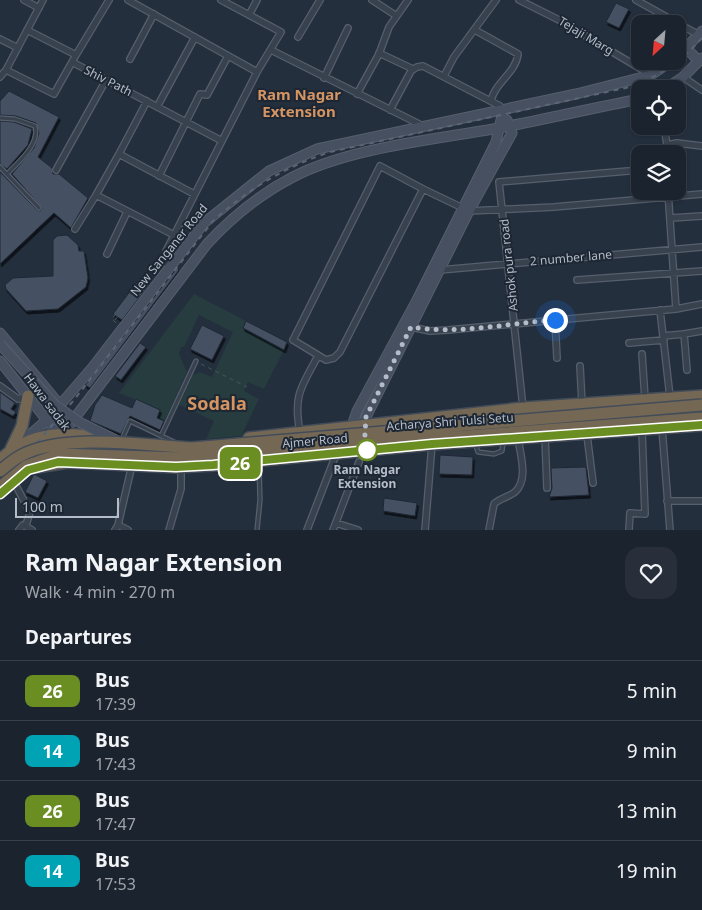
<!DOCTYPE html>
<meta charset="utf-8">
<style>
:root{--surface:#1b232e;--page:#282f3a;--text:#f1f3f6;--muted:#a0a4aa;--line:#39404a}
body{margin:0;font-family:"Noto Sans",sans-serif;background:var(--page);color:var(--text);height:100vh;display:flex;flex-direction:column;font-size:19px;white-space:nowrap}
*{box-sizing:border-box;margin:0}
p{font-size:16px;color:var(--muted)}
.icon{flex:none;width:28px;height:28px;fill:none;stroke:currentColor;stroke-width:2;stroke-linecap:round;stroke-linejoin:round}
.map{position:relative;height:530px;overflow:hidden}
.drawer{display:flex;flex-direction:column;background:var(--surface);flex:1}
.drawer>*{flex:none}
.badge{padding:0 10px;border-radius:8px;font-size:18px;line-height:32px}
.needle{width:32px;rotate:206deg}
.buttons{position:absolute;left:631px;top:15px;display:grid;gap:10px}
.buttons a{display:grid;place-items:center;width:55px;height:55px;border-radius:10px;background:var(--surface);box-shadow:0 1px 4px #0004,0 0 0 1px var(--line);font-size:25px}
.scale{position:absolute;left:15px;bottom:12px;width:104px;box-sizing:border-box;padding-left:5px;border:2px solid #b4bcc9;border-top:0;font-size:14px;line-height:18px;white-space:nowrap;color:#b4bcc9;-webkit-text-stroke:4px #1d2633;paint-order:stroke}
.you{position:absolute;width:25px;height:25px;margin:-12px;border:4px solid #fff;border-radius:50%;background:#1a73e8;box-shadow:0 0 0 8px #1a73e833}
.map>.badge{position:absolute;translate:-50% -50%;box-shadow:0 0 0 2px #fff}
h2{padding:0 25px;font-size:19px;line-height:45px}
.round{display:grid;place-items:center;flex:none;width:52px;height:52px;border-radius:15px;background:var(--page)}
.head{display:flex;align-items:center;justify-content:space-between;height:85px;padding:0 25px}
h1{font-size:24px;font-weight:700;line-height:38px}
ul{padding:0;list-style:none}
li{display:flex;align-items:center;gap:15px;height:60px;padding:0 25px;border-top:1px solid var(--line)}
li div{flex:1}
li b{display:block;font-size:19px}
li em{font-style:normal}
li .badge{min-width:55px;font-weight:700;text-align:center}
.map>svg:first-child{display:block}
.green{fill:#263c3f}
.building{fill:#455162;stroke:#1f2835;filter:url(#shadow)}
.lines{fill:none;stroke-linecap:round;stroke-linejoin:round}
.lane-casing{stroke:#565f6c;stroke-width:5.5}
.street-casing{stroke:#565f6c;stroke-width:8}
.secondary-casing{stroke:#565f6c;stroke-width:11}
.highway-casing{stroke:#434c59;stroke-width:14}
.path{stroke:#44595c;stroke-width:1;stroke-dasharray:4 4;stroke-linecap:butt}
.lane{stroke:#38414e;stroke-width:3}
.street{stroke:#38414e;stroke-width:5.5}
.secondary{stroke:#465061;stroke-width:9}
.highway{stroke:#746855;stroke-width:11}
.rail{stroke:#5a6575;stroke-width:2;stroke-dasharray:5 5;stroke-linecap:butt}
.secondary-bridge-casing{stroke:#565f6c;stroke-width:11;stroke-linecap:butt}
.highway-bridge-casing{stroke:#434c59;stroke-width:14;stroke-linecap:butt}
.secondary-bridge{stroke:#465061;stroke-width:9}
.highway-bridge{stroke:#746855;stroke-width:11}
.line-casing{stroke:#fff;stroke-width:11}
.line{stroke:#6b8e23;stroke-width:8}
.walk{stroke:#b4bcc9;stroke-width:5;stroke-dasharray:0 9}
.stop-dot{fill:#fff;stroke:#6b8e23;stroke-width:2.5}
.labels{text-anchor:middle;stroke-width:4;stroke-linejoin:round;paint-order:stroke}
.street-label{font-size:12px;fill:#b4bcc9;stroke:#1d2633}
.stop-label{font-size:12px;font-weight:bold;fill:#b4bcc9;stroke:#1d2633}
.quarter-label{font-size:15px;font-weight:bold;fill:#d59563;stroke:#1d2633}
.district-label{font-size:18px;font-weight:bold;fill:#d59563;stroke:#1d2633}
</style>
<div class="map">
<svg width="702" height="530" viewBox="0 0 702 530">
<defs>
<filter id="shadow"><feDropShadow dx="1.5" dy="3" stdDeviation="0" flood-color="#0009"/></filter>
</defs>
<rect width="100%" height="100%" fill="#242f3e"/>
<path class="green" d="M194 294 246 321 243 329 284 350 264 389 248 382 244 391 259 399 241 436 206 439 214 421 179 405 193 375 200 372 212 377 233 332 199 315 184 347H181L179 354 187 372 165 420 158 417 161 410 119 393Z"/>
<path class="building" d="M616 3 629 9 619 28 606 22Z
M9 91 59 117 38 157 52 168 53 174H59L88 198 71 228 54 213 0 264V172L37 210 40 211 42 208 12 174 34 148 39 133 36 123 16 116 0 115V101Z
M0 121 14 122 32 129 28 145 7 169 0 164Z
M67 235 78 245 79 251H84L88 278 86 287 58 309 26 311 6 289 5 285 13 278 53 276V240L57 236Z
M177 268 179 270 90 388 85 385Z
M140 278 149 285 122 320 113 314Z
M246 321 287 342 284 350 243 328Z
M202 325 224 336 212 360 190 349Z
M140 343 146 347 121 380 115 376Z
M0 392 15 403 11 409 16 412 13 416 0 409Z
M102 395 132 408 136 399 160 410 157 418 164 421 160 430 130 416 121 434 90 421 95 405Z
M440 455 473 457 472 475 439 474Z
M586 467 589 495 549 497 552 488 551 468Z
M34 474 47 481 38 498 25 492Z
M384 498 417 503 415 516 383 511Z"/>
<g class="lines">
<defs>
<path id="lane" d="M0 118 15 119 35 126C40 145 18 162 7 174
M0 167 39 208
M161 436 196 361
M122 439 130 421 174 442
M475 443 478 452 494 454 502 451 503 443
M257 530 260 500 259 464"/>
<path id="street" d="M24 0 39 8
M128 0 257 72
M372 0 395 15
M519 0 559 20 651 75
M636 0 699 35
M249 15 257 0
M475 30 518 54C516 73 495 82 491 101
M298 37 320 0
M0 39 18 48
M271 50 423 126
M379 53 413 69
M76 55 109 0
M130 59 154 14
M72 62 222 141
M6 70 54 94 76 55 27 30
M444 76 454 57 496 0
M0 77 6 70 43 0
M683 77 702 90
M324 78 348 28
M357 94 379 54 389 27 408 0
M157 107 195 37
M390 110 411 71 417 67 423 66 500 106 503 111
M664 126 667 145 665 154
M667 145 677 143 702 146
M119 154 147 101
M56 170 106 80
M159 176 200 94 207 95 228 56
M423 189 380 166 293 340 326 360 334 358 340 352 423 189 469 211 554 207 702 194
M671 218 702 216
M75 229 96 195
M174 235 96 195 119 154 194 194
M107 254 127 212
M168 270 166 251 257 72 281 32 221 0
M440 270 702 247
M577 280 702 271
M676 309 702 304
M660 310 670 397
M555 320 557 358
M411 327 430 331 448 330 676 309 668 191
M684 334 702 331
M663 336 684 334 687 370
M629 343 664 340
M642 354 645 399
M580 366 582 404
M0 386 18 399 28 396
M523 408 499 182 640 170
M662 428 670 530
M300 432C293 396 301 387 318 356
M587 435 593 483
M545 437 547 488
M14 482 30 512 26 525
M667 501H702
M336 523 358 530
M118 525 132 465
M19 530 23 525 32 530
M115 530 118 525 128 530
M169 530 181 489V467
M307 530 337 452
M333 530 359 462
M425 530 432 444
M489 530 494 504C500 498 509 497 515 492 529 479 520 454 518 438
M629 530 630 513 645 514 642 430"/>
<path id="secondary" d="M686 48 699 61
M678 56 702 31
M665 89 683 77 702 58
M0 333 59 404
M0 361 50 424
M55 430 70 424 77 415 207 244C232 217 260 194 293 177 348 148 437 139 499 128 546 119 593 108 640 99
M350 431 357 411 417 300 496 142 503 111
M365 431 366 417 469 211 512 133 507 120
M23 441 47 420 92 368 204 223 269 171 317 149 576 94 651 75 672 61"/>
<path id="highway" d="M249 438 523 408 702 396
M11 449 22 426 28 396
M0 460C33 429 66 433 108 438
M36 467 69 462 176 467 213 465 432 444 702 425"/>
</defs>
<use href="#lane" class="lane-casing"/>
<use href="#street" class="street-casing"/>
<use href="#secondary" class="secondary-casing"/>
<use href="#highway" class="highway-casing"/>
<path class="path" d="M115 320 142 286
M116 323 112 319 139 283 144 287
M201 364 247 387"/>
<use href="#lane" class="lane"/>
<use href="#street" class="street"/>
<use href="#secondary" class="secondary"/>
<use href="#highway" class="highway"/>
<path class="rail" d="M0 476 27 454 74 400 213 221C248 189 285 167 330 152L630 87C662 74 679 64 702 38"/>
<defs>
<path id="secondary-bridge" d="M0 344 55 405 79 422 118 441"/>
<path id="highway-bridge" d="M0 471C7 465 14 459 22 455 66 433 144 445 192 448L702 405
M0 487 26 466 60 454 180 458 702 418"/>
</defs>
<use href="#secondary-bridge" class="secondary-bridge-casing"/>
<use href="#highway-bridge" class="highway-bridge-casing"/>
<use href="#secondary-bridge" class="secondary-bridge"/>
<use href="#highway-bridge" class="highway-bridge"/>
</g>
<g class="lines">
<defs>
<path id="line" d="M0 494 28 470 58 462 176 467 213 465 432 444 702 425"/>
</defs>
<use href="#line" class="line-casing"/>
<use href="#line" class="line"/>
<path class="walk" d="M367 450H364L366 417 411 327C455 335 510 323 555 320"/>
</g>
<circle class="stop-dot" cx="367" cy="450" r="10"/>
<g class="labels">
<g class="street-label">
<text transform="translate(586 36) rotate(31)" y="4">Tejaji Marg</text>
<text transform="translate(108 81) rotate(27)" y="4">Shiv Path</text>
<text transform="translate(169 250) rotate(-51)" y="4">New Sanganer Road</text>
<text transform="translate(571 258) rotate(-5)" y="4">2 number lane</text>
<text transform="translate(509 265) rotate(-96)" y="4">Ashok pura road</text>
<text transform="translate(47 402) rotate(53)" y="4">Hawa sadak</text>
<text transform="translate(450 422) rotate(-4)" y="4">Acharya Shri Tulsi Setu</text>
<text transform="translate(315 441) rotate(-5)" y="4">Ajmer Road</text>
</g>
<g class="stop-label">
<text x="367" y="474">Ram Nagar<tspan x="367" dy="14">Extension</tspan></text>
</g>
<g class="quarter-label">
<text x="299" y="100">Ram Nagar<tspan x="299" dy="17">Extension</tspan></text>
</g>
<g class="district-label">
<text x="217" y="410">Sodala</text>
</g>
</g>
</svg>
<div class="buttons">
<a><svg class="needle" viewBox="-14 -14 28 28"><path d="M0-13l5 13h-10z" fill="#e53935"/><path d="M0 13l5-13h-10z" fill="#a0a4aa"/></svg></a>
<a><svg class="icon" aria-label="locate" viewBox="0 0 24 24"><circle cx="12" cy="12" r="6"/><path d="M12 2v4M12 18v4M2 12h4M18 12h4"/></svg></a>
<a><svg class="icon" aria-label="layers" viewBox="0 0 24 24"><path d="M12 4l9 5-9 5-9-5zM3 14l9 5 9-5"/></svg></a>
</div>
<div class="scale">100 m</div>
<div class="you" style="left:555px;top:320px"></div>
<b class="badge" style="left:240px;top:463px;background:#6b8e23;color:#fff">26</b>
</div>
<section class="drawer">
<div class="head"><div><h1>Ram Nagar Extension</h1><p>Walk · 4 min · 270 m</p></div><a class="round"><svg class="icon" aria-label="heart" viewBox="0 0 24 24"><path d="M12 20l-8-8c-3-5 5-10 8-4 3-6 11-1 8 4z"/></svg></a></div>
<h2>Departures</h2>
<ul>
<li><span class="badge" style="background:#6b8e23;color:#fff">26</span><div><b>Bus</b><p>17:39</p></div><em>5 min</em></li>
<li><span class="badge" style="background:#00a3b4;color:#fff">14</span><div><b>Bus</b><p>17:43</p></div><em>9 min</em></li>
<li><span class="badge" style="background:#6b8e23;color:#fff">26</span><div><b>Bus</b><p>17:47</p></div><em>13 min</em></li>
<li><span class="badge" style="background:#00a3b4;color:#fff">14</span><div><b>Bus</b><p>17:53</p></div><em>19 min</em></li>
</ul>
</section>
